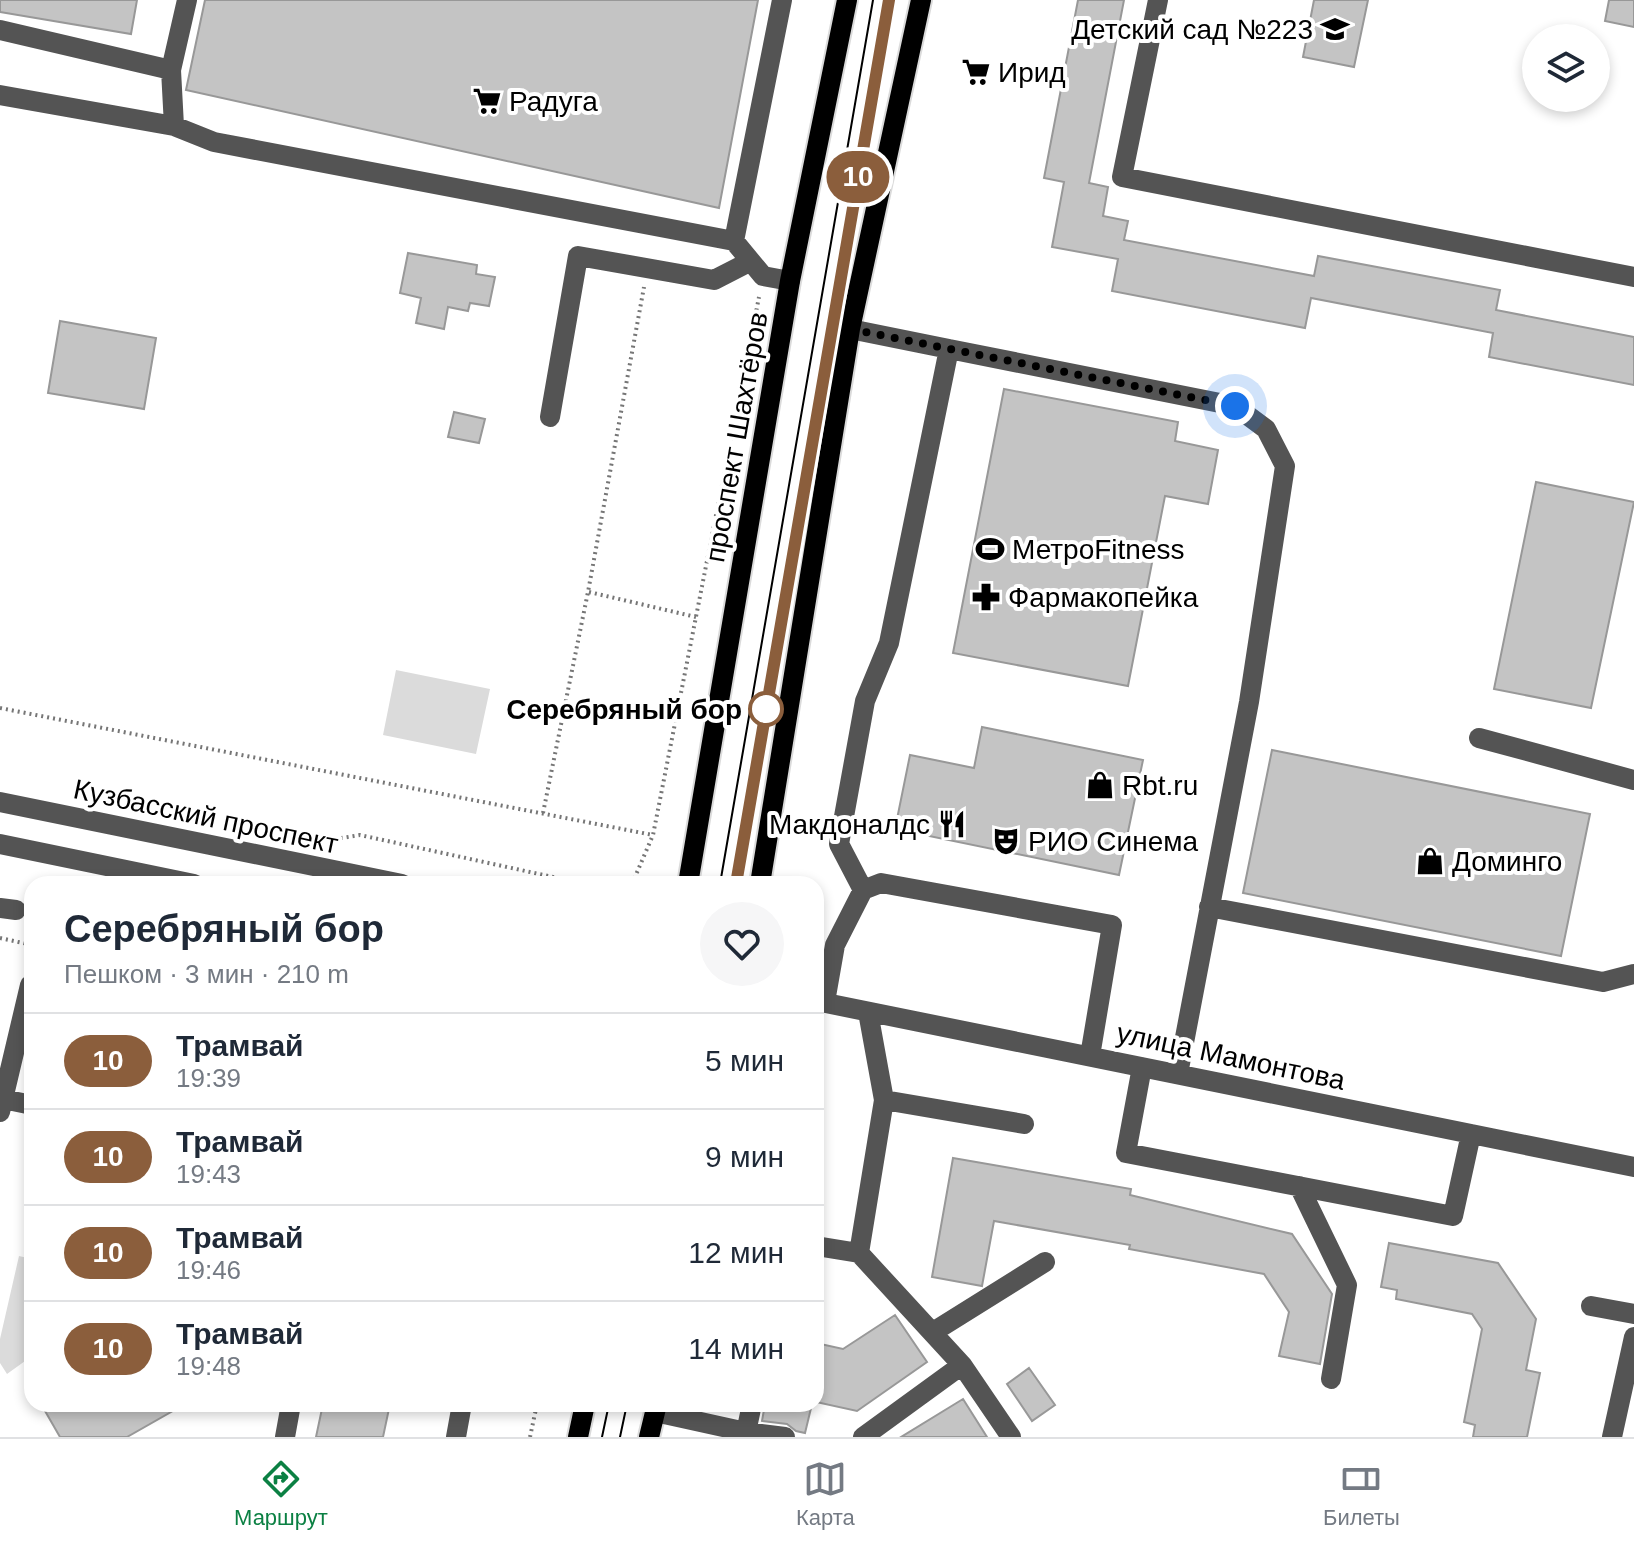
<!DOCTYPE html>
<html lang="ru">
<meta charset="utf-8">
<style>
:root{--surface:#fff;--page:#f6f6f7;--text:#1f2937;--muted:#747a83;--line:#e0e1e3;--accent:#0b8043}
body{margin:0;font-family:Arial,sans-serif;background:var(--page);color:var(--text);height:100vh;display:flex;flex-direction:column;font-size:30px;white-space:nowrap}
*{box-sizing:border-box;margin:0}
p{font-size:26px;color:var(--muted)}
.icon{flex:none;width:44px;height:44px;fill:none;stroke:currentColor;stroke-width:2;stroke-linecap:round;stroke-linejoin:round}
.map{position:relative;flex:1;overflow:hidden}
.side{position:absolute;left:24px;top:876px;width:800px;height:536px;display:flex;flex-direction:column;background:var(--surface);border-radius:24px;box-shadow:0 4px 12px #0003}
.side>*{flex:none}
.badge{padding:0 16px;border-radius:26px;font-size:28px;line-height:52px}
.controls{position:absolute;left:1522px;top:24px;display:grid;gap:16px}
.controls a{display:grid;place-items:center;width:88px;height:88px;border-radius:50%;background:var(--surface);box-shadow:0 4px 12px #0003;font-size:40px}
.you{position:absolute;width:40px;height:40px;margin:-20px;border:6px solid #fff;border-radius:50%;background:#1a73e8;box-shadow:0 0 0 12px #1a73e833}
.map>.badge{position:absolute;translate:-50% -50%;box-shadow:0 0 0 4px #fff}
.round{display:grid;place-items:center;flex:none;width:84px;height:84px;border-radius:42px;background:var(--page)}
.head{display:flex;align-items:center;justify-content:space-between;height:136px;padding:0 40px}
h1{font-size:38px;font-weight:700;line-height:60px}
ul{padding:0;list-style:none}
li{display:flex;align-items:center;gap:24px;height:96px;padding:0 40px;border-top:2px solid var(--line)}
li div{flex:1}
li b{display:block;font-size:30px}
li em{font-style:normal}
li .badge{min-width:88px;font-weight:700;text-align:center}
.tabs{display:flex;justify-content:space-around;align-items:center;height:112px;border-top:2px solid var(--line);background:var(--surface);font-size:22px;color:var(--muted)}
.tabs a{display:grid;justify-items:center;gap:4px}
.tabs .selected{color:var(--accent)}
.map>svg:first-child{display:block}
.green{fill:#dbdbdb}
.building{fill:#c4c4c4;stroke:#989898;stroke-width:2}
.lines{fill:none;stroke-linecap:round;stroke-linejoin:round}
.major-casing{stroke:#dbdbdb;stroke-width:24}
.path{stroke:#767676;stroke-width:4;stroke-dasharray:2 4;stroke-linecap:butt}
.minor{stroke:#545454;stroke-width:20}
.major{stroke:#000;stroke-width:20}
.tram{stroke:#000;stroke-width:2}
.line-casing{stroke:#fff;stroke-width:18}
.line{stroke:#8b5e3c;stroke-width:12}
.walk{stroke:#000;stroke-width:8;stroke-dasharray:0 14.4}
.stop-dot{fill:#fff;stroke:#8b5e3c;stroke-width:4}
.labels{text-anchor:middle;stroke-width:8;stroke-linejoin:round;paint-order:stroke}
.poi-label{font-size:28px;fill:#000;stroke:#fff;text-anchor:start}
.street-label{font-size:28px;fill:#000;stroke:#fff}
.stop-label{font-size:28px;font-weight:bold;fill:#000;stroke:#fff;text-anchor:end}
</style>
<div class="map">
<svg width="1634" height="1437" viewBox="0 0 1634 1437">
<rect width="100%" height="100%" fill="#fff"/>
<path class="green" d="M396 670 490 689 476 754 383 735Z
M19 1256 32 1259V1356L7 1374 0 1363V1339Z"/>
<path class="building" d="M0 0H137L131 34 0 12Z
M205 0H758L719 208 186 90Z
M1078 0H1124L1089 183 1108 187 1103 216 1128 221 1124 240 1314 276 1318 256 1500 290 1496 310 1634 337V385L1489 357 1493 333 1311 298 1305 328 1112 291 1118 259 1052 247 1064 182 1044 178Z
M1314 0H1368L1354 67 1303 57Z
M1609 0H1634V27L1605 21Z
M408 253 477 265 476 274 495 277 489 306 470 303 468 311 448 307 444 329 416 323 421 298 400 293Z
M60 321 156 338 144 409 48 393Z
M1004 389 1178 422 1175 441 1218 450 1208 504 1165 496 1128 686 953 653Z
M454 412 485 419 479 443 448 437Z
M1536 482 1634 502 1591 708 1494 689Z
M982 727 1143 760 1119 875 895 829 910 755 974 768Z
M1272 750 1590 814 1561 956 1243 893Z
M953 1158 1131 1189 1130 1195 1292 1234 1332 1294 1320 1364 1279 1356 1289 1312 1264 1274 1129 1249 1130 1245 994 1221 982 1286 932 1277Z
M1389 1243 1498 1263 1536 1319 1526 1370 1540 1373 1527 1437H1473L1475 1425 1464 1422 1482 1329 1472 1314 1396 1299 1397 1290 1381 1287Z
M895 1315 927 1362 857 1411 816 1402V1343L843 1349Z
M1029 1368 1055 1405 1032 1421 1007 1384Z
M963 1399 987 1437H901Z
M41 1404H185L127 1437H60Z
M323 1404H390L383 1437H316Z
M765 1404H812L805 1433 796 1431 787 1424 762 1421Z"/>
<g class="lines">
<defs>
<path id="major" d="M688 884 790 281 847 0
M760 884 850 329 921 0
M578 1437 585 1404
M649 1437 657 1404"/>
</defs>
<use href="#major" class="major-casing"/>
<path class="path" d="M589 592 696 617
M0 708 653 835 759 297
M543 813 588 592 644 287
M317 842 360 835 585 884
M635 878 664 884
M632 884 653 835
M0 938 32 945
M530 1437 537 1404"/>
<path class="minor" d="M1158 0 1122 177 1634 277
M0 30 171 70 174 126 214 142 734 241 763 276 790 281
M171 70 187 0
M0 95 174 126
M734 241 782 0
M850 329 949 349 889 643 865 701 839 844 863 890
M949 349 1235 406 1266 429 1285 466 1249 702 1178 1074
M550 417 578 256 714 280 749 262
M1479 738 1634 780
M0 802 402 884
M0 844 194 884
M1209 907 1603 982 1634 974
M0 908 16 910
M816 1001 1634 1167
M825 1002 835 945 863 890 881 883 1112 925 1090 1056
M1142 1067 1126 1153 1453 1216 1471 1134
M3 1099 32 1105
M884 1100 1024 1124
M0 1112 30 985 32 986
M1299 1186 1347 1285 1331 1379
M816 1246 859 1253 962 1365
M859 1253 884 1100 868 1012
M1591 1306 1634 1314
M933 1332 1045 1262
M655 1412 746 1432 785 1437
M285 1437 291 1404
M456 1437 462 1404
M745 1437 752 1404
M863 1437 962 1365 1011 1437
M1612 1437 1634 1337"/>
<use href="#major" class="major"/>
<path class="tram" d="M720 884 873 0
M736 884 889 0
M602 1437 609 1404
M620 1437 627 1404"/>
</g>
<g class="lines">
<defs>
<path id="line" d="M736 884 889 0"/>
</defs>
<use href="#line" class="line-casing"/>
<use href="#line" class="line"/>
<path class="walk" d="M766 709 790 699 850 329 1235 406"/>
</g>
<defs>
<symbol id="school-bare" viewBox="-9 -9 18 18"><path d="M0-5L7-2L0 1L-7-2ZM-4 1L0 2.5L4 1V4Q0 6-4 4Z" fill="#000" stroke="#fff" stroke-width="2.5" paint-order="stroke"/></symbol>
<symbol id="supermarket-bare" viewBox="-9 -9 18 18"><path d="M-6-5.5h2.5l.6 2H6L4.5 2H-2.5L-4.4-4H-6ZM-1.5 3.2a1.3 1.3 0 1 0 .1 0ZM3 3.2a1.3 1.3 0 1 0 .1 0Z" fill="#000" stroke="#fff" stroke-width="2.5" paint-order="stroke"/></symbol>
<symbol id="stadium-bare" viewBox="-9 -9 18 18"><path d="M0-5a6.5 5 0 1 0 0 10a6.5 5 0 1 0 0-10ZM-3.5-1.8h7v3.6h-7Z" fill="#000" stroke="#fff" stroke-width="2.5" paint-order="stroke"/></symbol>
<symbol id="pharmacy-bare" viewBox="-9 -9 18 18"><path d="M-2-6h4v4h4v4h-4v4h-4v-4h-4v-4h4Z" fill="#000" stroke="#fff" stroke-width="2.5" paint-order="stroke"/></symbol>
<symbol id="shop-bare" viewBox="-9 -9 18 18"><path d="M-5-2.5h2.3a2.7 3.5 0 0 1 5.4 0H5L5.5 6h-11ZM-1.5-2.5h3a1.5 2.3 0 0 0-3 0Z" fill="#000" stroke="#fff" stroke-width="2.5" paint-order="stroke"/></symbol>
<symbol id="restaurant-bare" viewBox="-9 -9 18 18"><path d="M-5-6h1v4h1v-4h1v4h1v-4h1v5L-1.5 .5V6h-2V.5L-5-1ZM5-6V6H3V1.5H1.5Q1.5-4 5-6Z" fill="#000" stroke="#fff" stroke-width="2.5" paint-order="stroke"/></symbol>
<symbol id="theatre-bare" viewBox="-9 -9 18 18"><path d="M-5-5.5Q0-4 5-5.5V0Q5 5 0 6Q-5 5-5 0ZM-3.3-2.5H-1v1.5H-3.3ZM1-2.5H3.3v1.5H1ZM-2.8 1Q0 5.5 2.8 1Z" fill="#000" stroke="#fff" stroke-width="2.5" paint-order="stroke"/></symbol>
</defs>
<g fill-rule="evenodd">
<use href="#school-bare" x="1315" y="9" width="40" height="40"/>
<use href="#supermarket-bare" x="956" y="52" width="40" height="40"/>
<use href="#supermarket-bare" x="467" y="81" width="40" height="40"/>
<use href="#stadium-bare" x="970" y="529" width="40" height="40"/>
<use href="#pharmacy-bare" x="966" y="577" width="40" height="40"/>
<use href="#shop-bare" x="1080" y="765" width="40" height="40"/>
<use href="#restaurant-bare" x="932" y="804" width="40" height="40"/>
<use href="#theatre-bare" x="986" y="821" width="40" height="40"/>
<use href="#shop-bare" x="1410" y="841" width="40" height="40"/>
</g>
<circle class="stop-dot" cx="766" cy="709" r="16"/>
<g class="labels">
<g class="poi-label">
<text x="1313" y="39" text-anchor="end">Детский сад №223</text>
<text x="998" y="82">Ирид</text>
<text x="509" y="111">Радуга</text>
<text x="1012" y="559">МетроFitness</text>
<text x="1008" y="607">Фармакопейка</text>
<text x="1122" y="795">Rbt.ru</text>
<text x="930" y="834" text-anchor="end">Макдоналдс</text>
<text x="1028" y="851">РИО Синема</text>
<text x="1452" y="871">Доминго</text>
</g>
<g class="street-label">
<text transform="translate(736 437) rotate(-80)" y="10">проспект Шахтёров</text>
<text transform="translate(206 816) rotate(12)" y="10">Кузбасский проспект</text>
<text transform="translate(1231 1056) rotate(12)" y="10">улица Мамонтова</text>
</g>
<g class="stop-label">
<text x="742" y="719">Серебряный бор</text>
</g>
</g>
</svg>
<div class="controls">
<a><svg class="icon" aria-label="layers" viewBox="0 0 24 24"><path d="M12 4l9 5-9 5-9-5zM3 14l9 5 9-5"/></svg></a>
</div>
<div class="you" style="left:1235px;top:406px"></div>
<b class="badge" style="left:858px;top:177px;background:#8b5e3c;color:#fff">10</b>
<section class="side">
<div class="head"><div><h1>Серебряный бор</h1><p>Пешком · 3 мин · 210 m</p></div><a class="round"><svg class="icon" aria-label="heart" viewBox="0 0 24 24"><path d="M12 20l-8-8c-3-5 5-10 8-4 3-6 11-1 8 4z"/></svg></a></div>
<ul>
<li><span class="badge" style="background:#8b5e3c;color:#fff">10</span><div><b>Трамвай</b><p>19:39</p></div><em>5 мин</em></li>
<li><span class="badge" style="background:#8b5e3c;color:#fff">10</span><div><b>Трамвай</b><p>19:43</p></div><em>9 мин</em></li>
<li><span class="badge" style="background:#8b5e3c;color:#fff">10</span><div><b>Трамвай</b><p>19:46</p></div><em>12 мин</em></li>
<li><span class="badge" style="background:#8b5e3c;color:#fff">10</span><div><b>Трамвай</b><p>19:48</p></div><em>14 мин</em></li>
</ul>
</section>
</div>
<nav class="tabs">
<a class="selected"><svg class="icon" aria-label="directions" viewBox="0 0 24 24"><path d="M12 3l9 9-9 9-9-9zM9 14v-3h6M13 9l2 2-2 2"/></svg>Маршрут</a>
<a><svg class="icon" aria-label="map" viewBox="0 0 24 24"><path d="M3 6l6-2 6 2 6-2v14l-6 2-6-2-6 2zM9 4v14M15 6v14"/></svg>Карта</a>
<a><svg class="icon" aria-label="tickets" viewBox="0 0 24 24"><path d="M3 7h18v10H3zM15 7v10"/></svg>Билеты</a>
</nav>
